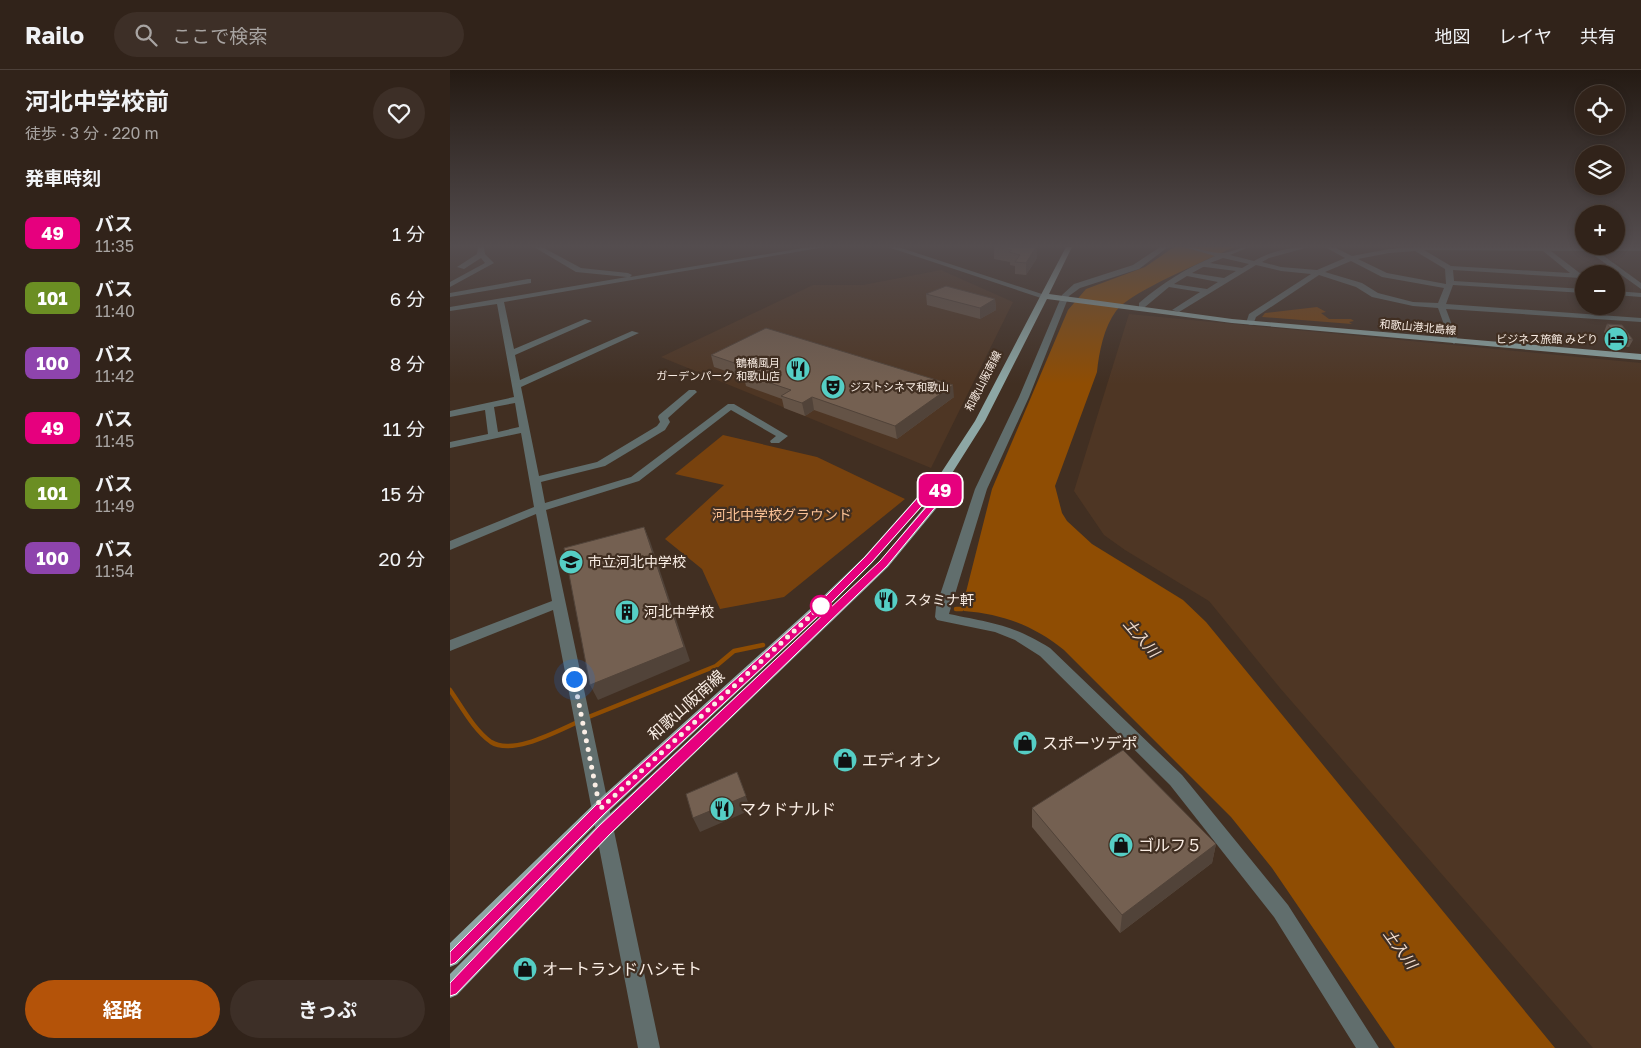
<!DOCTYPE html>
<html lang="ja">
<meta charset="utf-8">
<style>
:root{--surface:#31231a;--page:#3d2f27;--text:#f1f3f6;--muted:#a8a4a2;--line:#4c4039;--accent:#b45309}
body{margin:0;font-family:"Golos Text","Noto Sans JP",sans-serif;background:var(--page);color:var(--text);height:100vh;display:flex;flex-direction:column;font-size:19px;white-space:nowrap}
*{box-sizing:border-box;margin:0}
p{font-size:16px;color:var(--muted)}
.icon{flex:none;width:28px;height:28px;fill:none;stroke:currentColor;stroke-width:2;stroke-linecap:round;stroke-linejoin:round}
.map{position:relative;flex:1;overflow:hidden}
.side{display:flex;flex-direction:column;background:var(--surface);width:450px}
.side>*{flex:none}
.badge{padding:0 10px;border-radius:8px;font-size:18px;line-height:32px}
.fabs{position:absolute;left:1125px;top:15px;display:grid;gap:10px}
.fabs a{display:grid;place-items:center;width:50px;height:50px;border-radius:50%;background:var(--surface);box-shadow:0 2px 8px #0003,0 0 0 1px var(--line);font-size:25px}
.you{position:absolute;width:25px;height:25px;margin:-12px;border:4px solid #fff;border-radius:50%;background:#1a73e8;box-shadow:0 0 0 8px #1a73e833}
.map>.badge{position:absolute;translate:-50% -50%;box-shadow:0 0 0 2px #fff}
h2{padding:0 25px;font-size:19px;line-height:45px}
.round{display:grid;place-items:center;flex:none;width:52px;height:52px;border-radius:26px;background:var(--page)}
.headline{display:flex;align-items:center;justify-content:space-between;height:85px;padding:0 25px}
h1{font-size:24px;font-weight:700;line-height:38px}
.action{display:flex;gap:10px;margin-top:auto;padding:10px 25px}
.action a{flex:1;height:58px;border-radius:30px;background:var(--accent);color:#fff;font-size:20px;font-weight:700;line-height:58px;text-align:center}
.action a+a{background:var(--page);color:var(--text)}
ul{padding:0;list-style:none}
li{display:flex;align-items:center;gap:15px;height:65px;padding:0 25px}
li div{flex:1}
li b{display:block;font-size:19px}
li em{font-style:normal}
li .badge{min-width:55px;font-weight:700;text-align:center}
header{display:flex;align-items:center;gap:30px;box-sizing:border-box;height:70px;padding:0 25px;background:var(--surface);border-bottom:1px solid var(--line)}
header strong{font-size:24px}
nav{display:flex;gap:28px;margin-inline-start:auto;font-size:18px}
.search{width:350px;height:45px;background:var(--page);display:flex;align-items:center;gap:12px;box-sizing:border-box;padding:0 18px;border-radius:28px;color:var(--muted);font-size:19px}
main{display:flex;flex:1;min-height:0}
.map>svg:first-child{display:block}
.built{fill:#4e3624}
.green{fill:#78420e}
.water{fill:#8f4d03}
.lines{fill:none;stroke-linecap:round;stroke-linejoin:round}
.stream{stroke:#8f4d03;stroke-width:4.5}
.minor{fill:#616e6d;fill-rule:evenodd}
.major{fill:#8da7a5;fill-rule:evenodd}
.wall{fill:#645346}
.shaded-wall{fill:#514339}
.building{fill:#746051;stroke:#514339}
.line{fill:#e6007e;stroke:#fff}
.walk{stroke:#faeee5;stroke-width:5;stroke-dasharray:0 9}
.stop-dot{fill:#fff;stroke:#e6007e;stroke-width:2.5}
.labels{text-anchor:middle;stroke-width:4.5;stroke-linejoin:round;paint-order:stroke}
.far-street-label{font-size:11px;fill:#faeee5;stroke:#412f22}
.far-poi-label{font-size:11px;fill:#faeee5;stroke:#412f22;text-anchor:end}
.park-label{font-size:14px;fill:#fac195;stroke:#412f22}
.poi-label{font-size:14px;fill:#faeee5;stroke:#412f22;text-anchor:start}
.water-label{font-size:15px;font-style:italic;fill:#f2ded0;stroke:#412f22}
.near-street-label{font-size:16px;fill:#faeee5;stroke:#412f22}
.near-poi-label{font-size:16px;fill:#faeee5;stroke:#412f22;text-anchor:start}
</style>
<header>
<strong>Railo</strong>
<div class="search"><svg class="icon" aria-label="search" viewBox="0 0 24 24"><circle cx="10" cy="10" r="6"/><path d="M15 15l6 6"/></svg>ここで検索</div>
<nav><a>地図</a><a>レイヤ</a><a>共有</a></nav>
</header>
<main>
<section class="side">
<div class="headline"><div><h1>河北中学校前</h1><p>徒歩 · 3 分 · 220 m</p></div><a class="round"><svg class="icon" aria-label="heart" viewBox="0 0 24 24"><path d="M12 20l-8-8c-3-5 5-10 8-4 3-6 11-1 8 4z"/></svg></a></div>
<h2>発車時刻</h2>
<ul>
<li><span class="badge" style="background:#e6007e;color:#fff">49</span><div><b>バス</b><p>11:35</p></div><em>1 分</em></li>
<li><span class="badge" style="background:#6b8e23;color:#fff">101</span><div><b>バス</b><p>11:40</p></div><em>6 分</em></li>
<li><span class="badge" style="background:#8e44ad;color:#fff">100</span><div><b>バス</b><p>11:42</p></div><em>8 分</em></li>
<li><span class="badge" style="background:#e6007e;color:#fff">49</span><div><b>バス</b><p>11:45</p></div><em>11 分</em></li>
<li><span class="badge" style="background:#6b8e23;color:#fff">101</span><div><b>バス</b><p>11:49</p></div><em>15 分</em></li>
<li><span class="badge" style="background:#8e44ad;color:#fff">100</span><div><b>バス</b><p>11:54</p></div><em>20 分</em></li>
</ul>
<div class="action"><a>経路</a><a>きっぷ</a></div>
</section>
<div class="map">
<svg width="1191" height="978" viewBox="0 0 1191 978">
<rect width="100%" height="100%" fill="#412f22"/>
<path class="built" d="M491 200 563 232 481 398 211 287 363 215H413Z
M679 244 1191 293V978H1143L830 618 759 531 675 480 654 465 624 421Z"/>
<path class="green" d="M867 237 876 242 871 243 879 249H901L904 251 899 252 902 254 812 247 815 243Z
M273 365 367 387 455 429 334 527 270 539 252 499 215 469 274 415 225 404Z"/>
<path class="water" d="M724 177H784C758 190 681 221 666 241 654 257 649 282 647 302L605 416 612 443 617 451 642 474 733 530 756 552 1105 978H945L822 798 781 747 614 580C584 556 553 544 514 541L513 534 542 419 618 240 636 219 695 197Z"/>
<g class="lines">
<path class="stream" d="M506 539H512L516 533
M0 620C12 637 24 660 41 672 63 686 109 660 130 651
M136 648 266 596 284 581 313 575"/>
<path class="minor" d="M28 177H34L35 184 44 193 0 217V212L35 193 31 188 14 199 7 197 27 184Z
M84 177H92L131 198 178 203 182 205 180 207 359 177H375L54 232 64 279 135 249 142 251 65 285 70 310 182 261 189 263 71 317 89 406 147 392 207 356 210 352 208 347 209 345 239 320H245L247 322 218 348 220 352 215 360 155 396 91 412 95 433 181 407 278 334H284L338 366 329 373H321L320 371 326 366 281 340 189 411 96 440 210 978H188L103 540 0 581V570L102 531 86 444 0 480V471L84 437 71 363 0 378V372L38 364 35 340 0 347V341L64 327 47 234 0 241V237L177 207 126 202ZM65 333 69 357 48 362 44 337Z
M438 177H448L598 226 591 228Z
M710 177H718L689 199 630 218 619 226 579 327 537 419 499 544C542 553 561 554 600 578L732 705 838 835 929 978H906L824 847 720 715 590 586 565 570 545 562 487 550 485 547 486 537 525 419 569 327 612 225 624 214 683 195Z
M734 177C746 177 764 184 773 183 782 182 789 177 799 177L780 185 804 191C821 181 841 177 859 177L819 188 812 192 831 197 867 200 895 188 875 177H884L902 186 939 179 963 177H1191V181H1147L1191 213V219L1138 181H1101L1131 204V208L1003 200 1004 211 1134 219V223L1003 215 996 234 1191 248V252L996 239 1008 271 1004 274 1000 271 988 238 963 236 922 227 906 217 869 205 806 247 803 255H800L796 253 799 244 861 204 831 201 806 195 729 242 722 240 750 222 719 217 695 237H689V233C712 213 737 198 765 186ZM974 180 1093 181 1120 203 1001 196ZM965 181 995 199 996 214 937 203 908 189 939 183ZM773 188 799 194 792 198 760 193ZM901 191 932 207 994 218 988 233 963 232 928 223 912 213 875 202ZM753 197H755L786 201 774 208 742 203ZM737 206 768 212 757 219 724 214Z
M78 209H81V213L0 227V223Z
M1166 221 1191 223V227L1166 225Z"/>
<path class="major" d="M616 177H622L599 224 782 249 1191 284V290L782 253 597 229 535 351 499 408 494 429 438 497 160 765 7 925 0 928V904L148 755 430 491 482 428 484 423 422 493 369 546 156 744 7 894 0 897V873L144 734 359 540 414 487 469 425 489 406 525 351Z"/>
</g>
<path class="wall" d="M544 177H587V188L576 205 565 204V196L560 195V192L544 189Z
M476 224 545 229 546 240 530 249 477 235Z
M1157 254 1183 270 1179 277 1165 276 1154 262Z
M261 285 504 327 447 369 364 340 355 346 334 338 332 329 296 316 294 307 264 297Z
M582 738 766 774 762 793 670 863 582 757Z"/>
<path class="shaded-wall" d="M586 177H587V188L576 205V193Z
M545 229 546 240 530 249V238Z
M503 315 504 327 447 369 445 356Z
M362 327 364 340 355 346 352 333Z
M194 457 200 471 240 591 148 630 140 615Z
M287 702 301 740 250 762 243 748Z
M766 774 762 793 670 863 672 845Z"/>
<path class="building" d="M545 177H586L576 193 565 192 570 185 559 182 562 180Z
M496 216 545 229 530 238 476 224Z
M1157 254 1172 255 1183 270 1168 268Z
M316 258 503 315 445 356 362 327 352 333 331 326 341 320 293 304 302 299 261 285Z
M194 457 234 577 140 615 114 478Z
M673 680 766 774 672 845 582 738Z
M287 702 296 726 243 748 236 724Z"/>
<linearGradient id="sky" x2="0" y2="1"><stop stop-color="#241a13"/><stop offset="0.56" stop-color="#544d4f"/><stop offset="1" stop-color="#544d4f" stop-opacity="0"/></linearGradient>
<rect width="1191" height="314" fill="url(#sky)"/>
<path class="line" d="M490 406 498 408 492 429 437 496 159 765 6 924 0 926V913L149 756 430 491 484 428 486 420 422 492 368 546 155 743 5 893 0 895V882L146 735 361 541 415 487 470 425Z"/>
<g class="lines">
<path class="walk" d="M124 609 150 739 378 530 371 536"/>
</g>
<defs>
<symbol id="hotel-disc" viewBox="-11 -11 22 22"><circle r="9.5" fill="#55cec5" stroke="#412f22"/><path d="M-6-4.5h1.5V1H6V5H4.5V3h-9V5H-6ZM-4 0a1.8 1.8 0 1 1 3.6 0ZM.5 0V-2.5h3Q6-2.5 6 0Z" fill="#111"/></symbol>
<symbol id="restaurant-disc" viewBox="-11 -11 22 22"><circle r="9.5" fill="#55cec5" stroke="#412f22"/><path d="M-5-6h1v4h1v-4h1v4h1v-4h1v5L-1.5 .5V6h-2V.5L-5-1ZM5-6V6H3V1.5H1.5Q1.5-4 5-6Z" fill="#111"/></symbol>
<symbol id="theatre-disc" viewBox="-11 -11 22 22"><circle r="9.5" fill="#55cec5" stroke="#412f22"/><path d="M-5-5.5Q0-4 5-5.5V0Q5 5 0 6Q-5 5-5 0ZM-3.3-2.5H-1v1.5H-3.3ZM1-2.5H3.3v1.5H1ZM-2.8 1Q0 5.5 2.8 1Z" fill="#111"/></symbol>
<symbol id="school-disc" viewBox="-11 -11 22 22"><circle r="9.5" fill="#55cec5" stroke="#412f22"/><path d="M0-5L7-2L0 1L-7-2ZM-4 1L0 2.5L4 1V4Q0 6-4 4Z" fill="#111"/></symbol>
<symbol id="building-disc" viewBox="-11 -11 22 22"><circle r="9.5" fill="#55cec5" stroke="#412f22"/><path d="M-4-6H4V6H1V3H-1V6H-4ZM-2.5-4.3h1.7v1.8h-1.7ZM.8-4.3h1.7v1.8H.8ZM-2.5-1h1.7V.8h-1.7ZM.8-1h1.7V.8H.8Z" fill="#111"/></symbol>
<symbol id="shop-disc" viewBox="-11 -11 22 22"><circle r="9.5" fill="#55cec5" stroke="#412f22"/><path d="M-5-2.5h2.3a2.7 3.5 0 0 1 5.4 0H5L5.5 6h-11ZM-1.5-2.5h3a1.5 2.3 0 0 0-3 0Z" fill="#111"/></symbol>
</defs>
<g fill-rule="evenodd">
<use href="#hotel-disc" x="1152" y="255" width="28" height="28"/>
<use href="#restaurant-disc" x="334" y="285" width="28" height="28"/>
<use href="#theatre-disc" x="369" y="303" width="28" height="28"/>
<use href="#school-disc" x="107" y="478" width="28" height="28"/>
<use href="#restaurant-disc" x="422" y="516" width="28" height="28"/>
<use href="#building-disc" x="163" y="528" width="28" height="28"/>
<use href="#shop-disc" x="561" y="659" width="28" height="28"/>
<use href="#shop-disc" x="381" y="676" width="28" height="28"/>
<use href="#restaurant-disc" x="258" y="725" width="28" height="28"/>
<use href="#shop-disc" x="657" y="761" width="28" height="28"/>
<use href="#shop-disc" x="61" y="885" width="28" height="28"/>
</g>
<circle class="stop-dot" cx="371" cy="536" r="10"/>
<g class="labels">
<g class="far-street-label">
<text transform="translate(968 257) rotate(5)" y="4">和歌山港北島線</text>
<text transform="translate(533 311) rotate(-63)" y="4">和歌山阪南線</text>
</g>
<g class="far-poi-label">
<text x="1148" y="273">ビジネス旅館 みどり</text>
<text x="330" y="297">鶴橋風月<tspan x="330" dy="13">ガーデンパーク 和歌山店</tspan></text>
<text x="400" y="321" text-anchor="start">ジストシネマ和歌山</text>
</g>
<g class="park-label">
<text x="332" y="450">河北中学校グラウンド</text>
</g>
<g class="poi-label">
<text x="138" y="497">市立河北中学校</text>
<text x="454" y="535">スタミナ軒</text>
<text x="194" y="547">河北中学校</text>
</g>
<g class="water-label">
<text transform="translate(691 568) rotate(49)" y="5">土入川</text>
<text transform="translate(950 879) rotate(54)" y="5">土入川</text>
</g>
<g class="near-street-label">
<text transform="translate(236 635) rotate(-42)" y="6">和歌山阪南線</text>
</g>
<g class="near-poi-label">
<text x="592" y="679">スポーツデポ</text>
<text x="412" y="696">エディオン</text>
<text x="290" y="745">マクドナルド</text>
<text x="688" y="781">ゴルフ５</text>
<text x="92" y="905">オートランドハシモト</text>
</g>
</g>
</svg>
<div class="fabs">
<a><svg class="icon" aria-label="locate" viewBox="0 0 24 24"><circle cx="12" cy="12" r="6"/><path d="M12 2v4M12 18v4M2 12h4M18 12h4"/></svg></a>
<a><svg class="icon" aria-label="layers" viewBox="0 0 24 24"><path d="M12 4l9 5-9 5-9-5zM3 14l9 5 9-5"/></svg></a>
<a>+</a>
<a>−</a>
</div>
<div class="you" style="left:124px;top:609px"></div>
<b class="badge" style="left:490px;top:420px;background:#e6007e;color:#fff">49</b>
</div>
</main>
